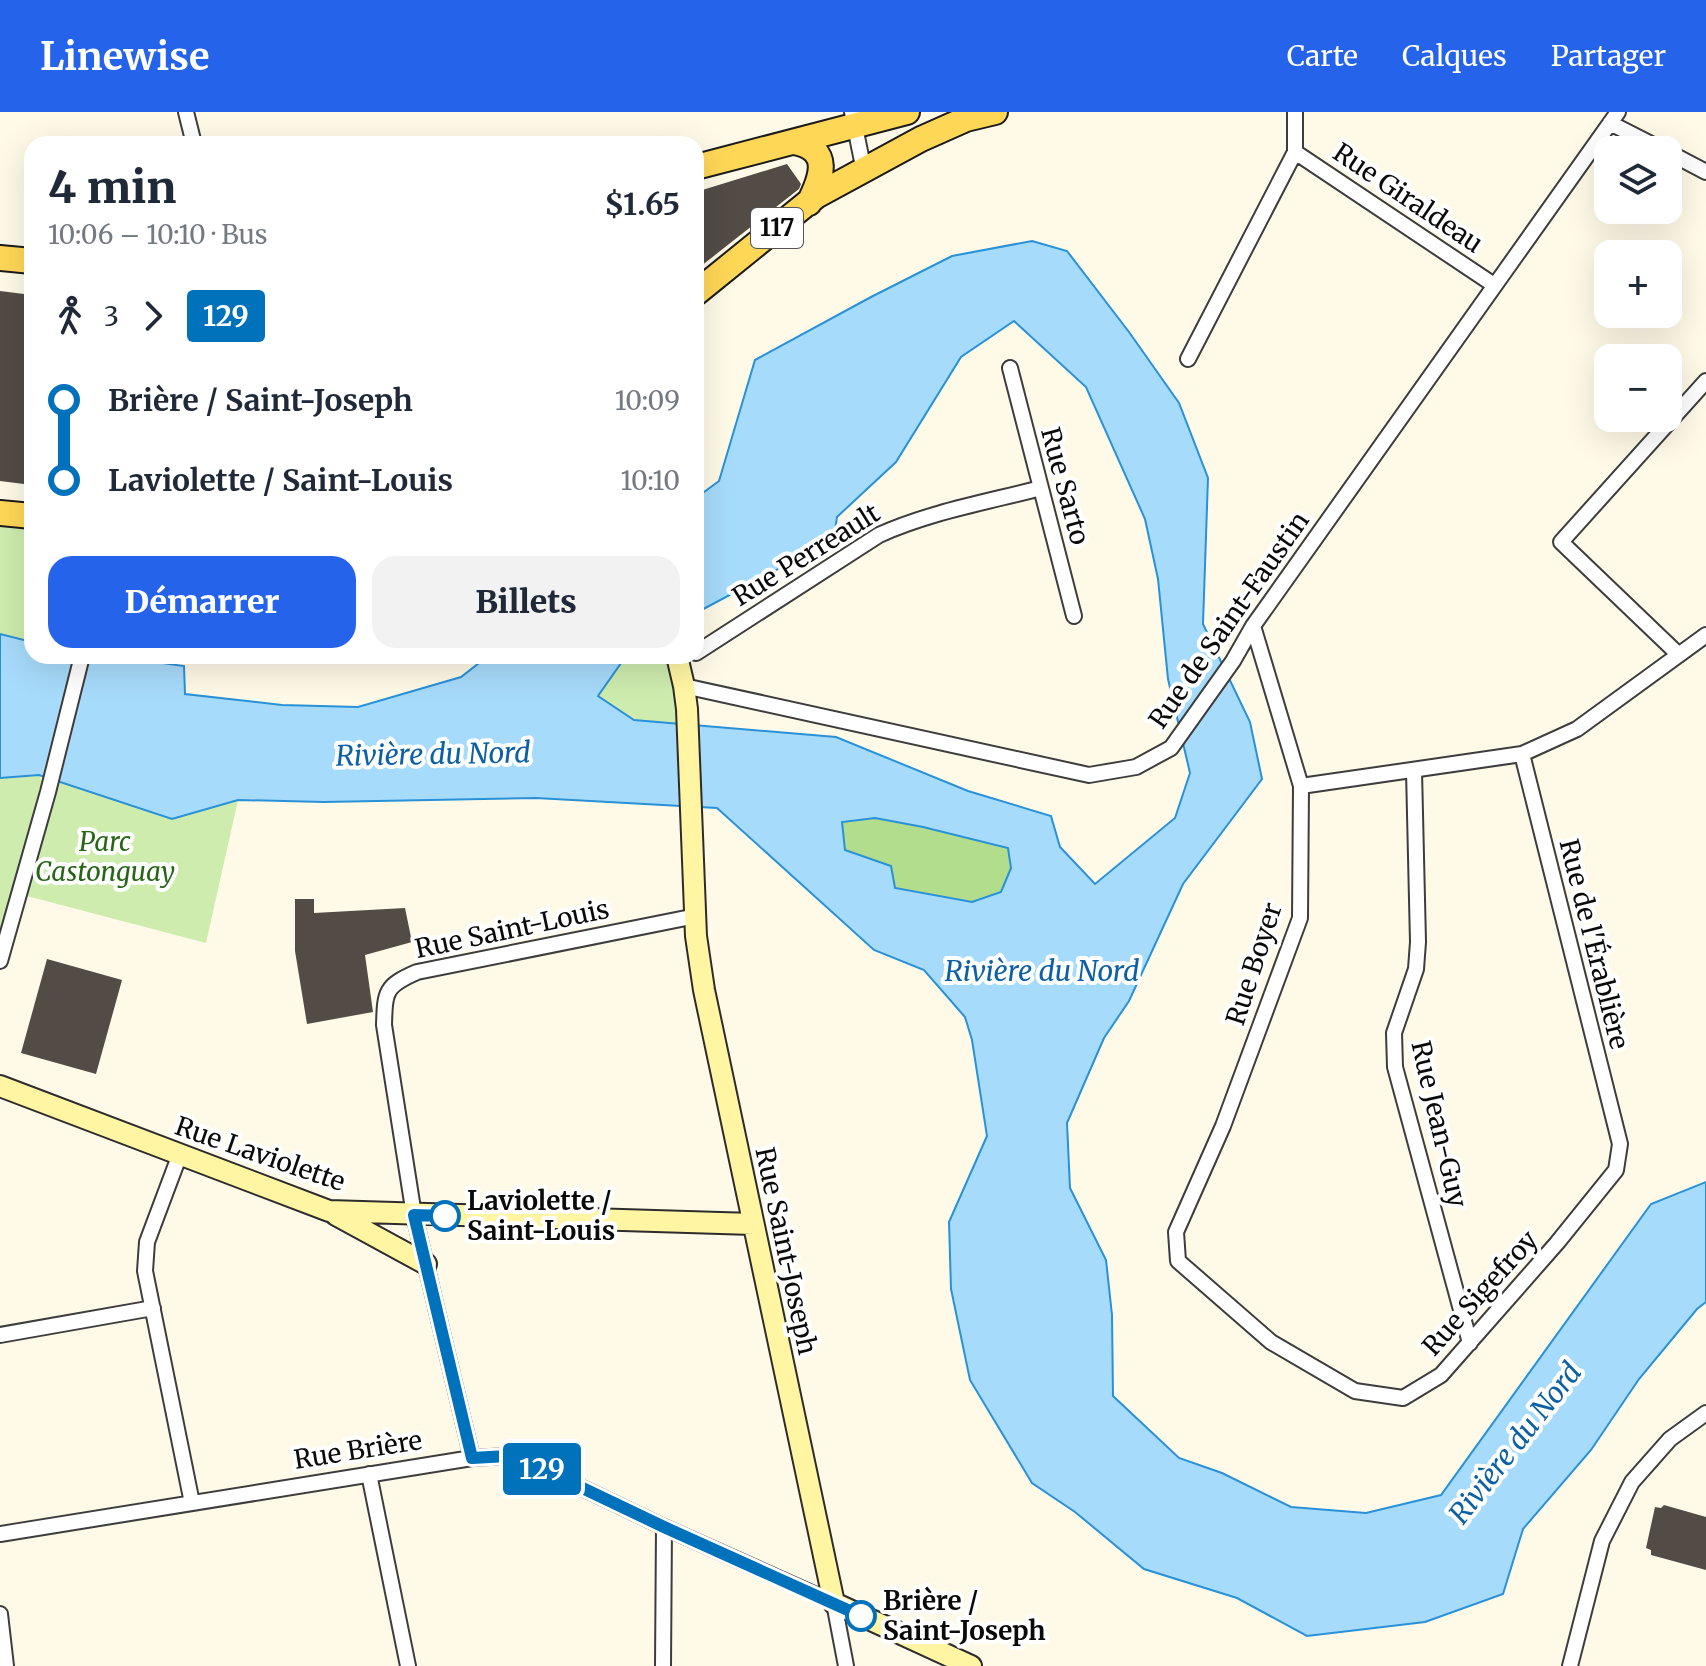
<!DOCTYPE html>
<html lang="fr">
<meta charset="utf-8">
<style>
:root{--surface:#fff;--page:#f2f2f3;--text:#1f2937;--muted:#747a83;--accent:#2563eb}
body{margin:0;font-family:Merriweather,serif;background:var(--page);color:var(--text);height:100vh;display:flex;flex-direction:column;font-size:30px;white-space:nowrap}
*{box-sizing:border-box;margin:0}
p{font-size:26px;color:var(--muted)}
.icon{flex:none;width:44px;height:44px;fill:none;stroke:currentColor;stroke-width:2;stroke-linecap:round;stroke-linejoin:round}
.map{position:relative;flex:1;overflow:hidden}
.side{position:absolute;left:24px;top:24px;width:680px;height:528px;display:flex;flex-direction:column;background:var(--surface);border-radius:24px;box-shadow:0 8px 32px #0002}
.side>*{flex:none}
.badge{padding:0 16px;border-radius:6px;font-size:28px;line-height:52px}
.tools{position:absolute;left:1594px;top:24px;display:grid;gap:16px}
.tools a{display:grid;place-items:center;width:88px;height:88px;border-radius:16px;background:var(--surface);box-shadow:0 8px 32px #0002;font-size:40px}
.map>.badge{position:absolute;translate:-50% -50%;box-shadow:0 0 0 4px #fff}
.legs{display:flex;align-items:center;gap:12px;height:88px;padding:0 24px;font-size:26px}
.legs p{margin-inline-start:auto}
.summary{display:flex;align-items:center;justify-content:space-between;height:136px;padding:0 24px}
h1{font-size:44px;font-weight:800;line-height:60px}
.cta{display:flex;gap:16px;margin-top:auto;padding:16px 24px}
.cta a{flex:1;height:92px;border-radius:24px;background:var(--accent);color:#fff;font-size:32px;font-weight:800;line-height:92px;text-align:center}
.cta a+a{background:var(--page);color:var(--text)}
ul{padding:0 24px;list-style:none}
li{display:flex;align-items:center;gap:28px;height:80px;font-size:30px}
li i{display:grid;place-items:center;width:12px;height:100%;margin:0 10px;background:currentColor}
li i::after{content:'';width:20px;height:20px;margin:-10px;border:6px solid;border-radius:50%;background:var(--surface)}
li p{margin-inline-start:auto}
li:first-child i{background:linear-gradient(#0000 50%,currentColor 0)}
li:last-child i{background:linear-gradient(currentColor 50%,#0000 0)}
header{display:flex;align-items:center;gap:48px;box-sizing:border-box;height:112px;padding:0 40px;background:var(--accent);color:#fff}
header strong{font-size:38px}
nav{display:flex;gap:44px;margin-inline-start:auto;font-size:28px}
.map>svg:first-child{display:block}
.green{fill:#ceecae}
.forest{fill:#b1dd8c}
.water{fill:#a7dbfb;stroke:#2991d7;stroke-width:2;fill-rule:evenodd}
.building{fill:#534b46}
.lines{fill:none;stroke-linecap:round;stroke-linejoin:round}
.street-casing{stroke:#3d3d3d;stroke-width:18}
.secondary-casing{stroke:#2c2c2c;stroke-width:24}
.primary-casing{stroke:#1b1b1b;stroke-width:28}
.street{stroke:#fff;stroke-width:14}
.secondary{stroke:#fff5a2;stroke-width:20}
.primary{stroke:#ffd757;stroke-width:24}
.line-1-casing{stroke:#fff;stroke-width:18}
.line-1{stroke:#0072bc;stroke-width:12}
.stop-1-dot{fill:#fff;stroke:#0072bc;stroke-width:4}
.labels{text-anchor:middle;stroke-width:8;stroke-linejoin:round;paint-order:stroke}
.shield{fill:#fff;stroke:#545454;stroke-width:2}
.shield-label{font-size:24px;font-weight:bold;fill:#0a0a0a}
.street-label{font-size:26px;fill:#0a0a0a;stroke:#fff}
.park-label{font-size:26px;font-style:italic;fill:#276517;stroke:#fff}
.stop-label{font-size:26px;font-weight:bold;fill:#0a0a0a;stroke:#fff;text-anchor:start}
.water-label{font-size:28px;font-style:italic;fill:#0c60a3;stroke:#fff}
</style>
<header>
<strong>Linewise</strong>
<nav><a>Carte</a><a>Calques</a><a>Partager</a></nav>
</header>
<div class="map">
<svg width="1706" height="1554" viewBox="0 0 1706 1554">
<rect width="100%" height="100%" fill="#fffae7"/>
<path class="green" d="M0 406 32 410V530L0 522Z
M626 544H674L681 612 634 608 598 584Z
M39 663 48 680 0 835V666Z
M58 669 171 707 238 688 206 831 23 783Z"/>
<path class="forest" d="M875 706 923 715 1009 736 1011 756 1001 780 972 790 895 776 891 754 844 738 842 710Z"/>
<path class="water" d="M1032 129 1067 139 1129 220 1179 291 1208 366 1203 512 1250 610 1262 667 1183 772 1129 889 1104 926 1067 1011 1070 1076 1106 1148 1112 1203 1113 1284 1179 1346 1222 1361 1291 1395 1366 1401 1441 1383 1651 1092 1706 1070V1190L1697 1197 1639 1267 1591 1338 1523 1417 1503 1482 1425 1510 1307 1524 1237 1486 1144 1457 1075 1400 1032 1371 970 1268 951 1177 949 1110 987 1024 972 928 965 905 924 858 874 838 717 696 536 686 324 690 238 688 172 707 39 663 0 666V522L32 530V544H113L184 554 185 582 282 593 358 595 461 565 488 544H626L598 584 634 608 836 625 968 679 1051 704 1060 735 1095 772 1175 706 1190 661 1168 567 1158 467 1145 407 1086 275 1014 209 961 245 896 350 837 405 834 425 812 439 696 501V386L719 369 755 248 871 185 952 144ZM875 706 923 715 1008 736 1011 756 1001 780 972 790 895 776 891 754 845 738 842 710Z"/>
<path class="building" d="M787 52 801 72 799 77 696 158V80Z
M0 179 32 183V373L0 369Z
M295 787H314V801L405 796 412 830 365 843 373 900 307 912 295 839Z
M47 847 122 868 96 962 21 941Z
M1664 1393 1706 1405V1458L1651 1443V1438L1646 1436 1655 1395 1661 1396Z"/>
<g class="lines">
<defs>
<path id="street" d="M186 0 194 32
M852 0 864 59
M1610 11 1663 38
M1295 40 1494 173
M1668 40 1706 60
M1188 247 1295 40V0
M1010 256 1074 504
M1253 514 1301 674 1300 806 1223 1014 1176 1120 1178 1149 1271 1230 1355 1279 1403 1286 1441 1263 1557 1131 1616 1058 1620 1032 1522 642
M696 541 879 423C930 400 987 390 1041 376
M1679 543 1561 430 1706 269
M684 574 1089 663 1136 655 1171 636 1233 549 1253 514 1618 0
M1414 659 1418 830 1416 857 1394 921 1395 955 1470 1231
M1301 674 1522 642 1577 617 1706 523
M0 849 48 680 82 544
M180 1042 147 1130 145 1159 192 1391
M0 1223 153 1196
M472 1346 414 1103 384 913C385 879 385 874 417 860L696 804
M369 1362 408 1554
M0 1422 472 1346 508 1344 530 1351 664 1415 834 1491 846 1554
M0 1502 6 1554
M663 1554 664 1415
M1570 1554 1602 1429 1632 1370 1670 1327 1706 1301"/>
<path id="secondary" d="M677 544 684 574 687 597 696 824 704 878 834 1491 971 1554
M0 974 329 1099 753 1112
M336 1103 426 1152"/>
<path id="primary" d="M795 30C832 38 822 65 809 91
M696 55 907 0
M0 146 32 149
M696 181 816 84 921 27 966 7 995 0
M0 401 32 404"/>
</defs>
<use href="#street" class="street-casing"/>
<use href="#secondary" class="secondary-casing"/>
<use href="#primary" class="primary-casing"/>
<use href="#street" class="street"/>
<use href="#secondary" class="secondary"/>
<use href="#primary" class="primary"/>
</g>
<g class="lines">
<defs>
<path id="line-1" d="M445 1104 414 1103 472 1346 508 1344 530 1351 664 1415 861 1504"/>
</defs>
<use href="#line-1" class="line-1-casing"/>
<use href="#line-1" class="line-1"/>
</g>
<g class="stop-1-dot">
<circle cx="445" cy="1104" r="14"/>
<circle cx="861" cy="1504" r="14"/>
</g>
<g class="labels">
<rect class="shield" x="751" y="96" width="52" height="40" rx="6"/>
<g class="shield-label">
<text x="777" y="124">117</text>
</g>
<g class="street-label">
<text transform="translate(1408 86) rotate(34)" y="9">Rue Giraldeau</text>
<text transform="translate(1065 374) rotate(75)" y="9">Rue Sarto</text>
<text transform="translate(806 443) rotate(-32)" y="9">Rue Perreault</text>
<text transform="translate(1229 508) rotate(-55)" y="9">Rue de Saint-Faustin</text>
<text transform="translate(512 817) rotate(-12)" y="9">Rue Saint-Louis</text>
<text transform="translate(1594 832) rotate(76)" y="9">Rue de l'Érablière</text>
<text transform="translate(1254 852) rotate(-72)" y="9">Rue Boyer</text>
<text transform="translate(1439 1012) rotate(77)" y="9">Rue Jean-Guy</text>
<text transform="translate(260 1042) rotate(19)" y="9">Rue Laviolette</text>
<text transform="translate(786 1139) rotate(78)" y="9">Rue Saint-Joseph</text>
<text transform="translate(1480 1181) rotate(-48)" y="9">Rue Sigefroy</text>
<text transform="translate(358 1338) rotate(-9)" y="9">Rue Brière</text>
</g>
<g class="park-label">
<text x="105" y="739">Parc<tspan x="105" dy="30">Castonguay</tspan></text>
</g>
<g class="stop-label">
<text x="467" y="1098">Laviolette /<tspan x="467" dy="30">Saint-Louis</tspan></text>
<text x="883" y="1498">Brière /<tspan x="883" dy="30">Saint-Joseph</tspan></text>
</g>
<g class="water-label">
<text transform="translate(433 642) rotate(-1)" y="10">Rivière du Nord</text>
<text x="1042" y="869">Rivière du Nord</text>
<text transform="translate(1515 1331) rotate(-52)" y="10">Rivière du Nord</text>
</g>
</g>
</svg>
<div class="tools">
<a><svg class="icon" aria-label="layers" viewBox="0 0 24 24"><path d="M12 4l9 5-9 5-9-5zM3 14l9 5 9-5"/></svg></a>
<a>+</a>
<a>−</a>
</div>
<b class="badge" style="left:542px;top:1357px;background:#0072bc;color:#fff">129</b>
<section class="side">
<div class="summary"><div><h1>4 min</h1><p>10:06 – 10:10 · Bus</p></div><b>$1.65</b></div>
<div class="legs"><svg class="icon" aria-label="walk" viewBox="0 0 24 24"><circle cx="13" cy="4" r="2"/><path d="M13 8l-2 6 4 7M11 14l-3 7M7 12l3-4h3l4 4"/></svg>3<svg class="icon" aria-label="forward" viewBox="0 0 24 24"><path d="M9 5l7 7-7 7"/></svg><b class="badge" style="background:#0072bc;color:#fff">129</b></div>
<ul>
<li><i style="color:#0072bc"></i><b>Brière / Saint-Joseph</b><p>10:09</p></li>
<li><i style="color:#0072bc"></i><b>Laviolette / Saint-Louis</b><p>10:10</p></li>
</ul>
<div class="cta"><a>Démarrer</a><a>Billets</a></div>
</section>
</div>
